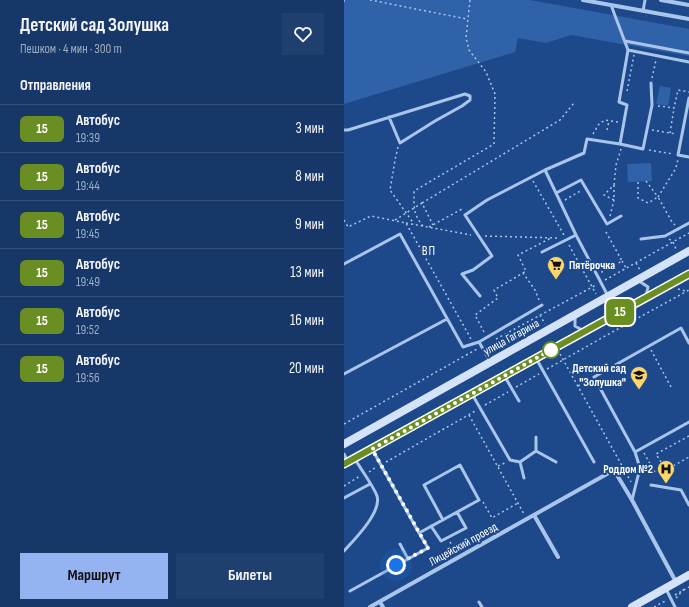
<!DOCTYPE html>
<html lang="ru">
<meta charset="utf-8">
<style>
:root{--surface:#163768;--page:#1f3f6e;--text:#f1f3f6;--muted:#9eacc0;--line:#35517c;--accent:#95b2f1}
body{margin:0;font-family:"Sofia Sans Condensed",sans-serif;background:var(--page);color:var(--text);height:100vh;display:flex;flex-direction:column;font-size:15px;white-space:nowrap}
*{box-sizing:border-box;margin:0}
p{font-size:13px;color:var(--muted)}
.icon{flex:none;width:22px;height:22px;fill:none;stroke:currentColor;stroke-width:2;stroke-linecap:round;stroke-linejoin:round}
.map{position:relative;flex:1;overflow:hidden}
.side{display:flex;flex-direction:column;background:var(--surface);width:344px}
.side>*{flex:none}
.badge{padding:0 8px;border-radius:6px;font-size:14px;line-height:26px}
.you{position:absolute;width:20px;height:20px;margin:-10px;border:3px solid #fff;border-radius:50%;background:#1a73e8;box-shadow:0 0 0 6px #1a73e833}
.map>.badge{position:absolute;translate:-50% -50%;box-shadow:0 0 0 2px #fff}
h2{padding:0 20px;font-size:15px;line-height:36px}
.round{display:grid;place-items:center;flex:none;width:42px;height:42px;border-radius:0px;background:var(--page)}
.head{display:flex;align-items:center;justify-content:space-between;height:68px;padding:0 20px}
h1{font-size:19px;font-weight:700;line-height:30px}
.button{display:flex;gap:8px;margin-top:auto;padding:8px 20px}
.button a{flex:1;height:46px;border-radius:0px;background:var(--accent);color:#111;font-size:16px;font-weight:700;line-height:46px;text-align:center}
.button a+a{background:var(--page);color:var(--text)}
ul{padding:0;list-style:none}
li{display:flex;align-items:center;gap:12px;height:48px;padding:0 20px;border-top:1px solid var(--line)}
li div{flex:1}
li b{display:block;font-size:15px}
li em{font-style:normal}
li .badge{min-width:44px;font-weight:700;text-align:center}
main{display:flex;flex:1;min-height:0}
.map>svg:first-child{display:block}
.green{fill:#3062a9}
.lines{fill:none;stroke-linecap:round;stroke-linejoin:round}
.path{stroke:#a9c5ec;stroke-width:1.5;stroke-dasharray:2 3;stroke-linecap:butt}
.lane{stroke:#a9c5ec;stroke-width:3}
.street{stroke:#a9c5ec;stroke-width:4}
.secondary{stroke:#d5e3f9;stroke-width:8}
.line-casing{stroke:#fff;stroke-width:9}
.line{stroke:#6b8e23;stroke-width:6}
.walk{stroke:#fff;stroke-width:4;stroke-dasharray:0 7.2}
.stop-dot{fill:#fff;stroke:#6b8e23;stroke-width:2}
.labels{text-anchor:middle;stroke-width:4;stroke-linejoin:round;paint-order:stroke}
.poi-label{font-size:12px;font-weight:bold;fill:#fff;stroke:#1d498b;text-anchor:end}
.street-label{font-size:12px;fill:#fff;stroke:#1d498b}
.neighbourhood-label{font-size:13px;letter-spacing:1px;fill:#fff;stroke:#1d498b}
</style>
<main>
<section class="side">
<div class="head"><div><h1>Детский сад Золушка</h1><p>Пешком · 4 мин · 300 m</p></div><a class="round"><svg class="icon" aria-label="heart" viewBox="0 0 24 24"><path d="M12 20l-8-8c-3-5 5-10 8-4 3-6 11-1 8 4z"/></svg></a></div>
<h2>Отправления</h2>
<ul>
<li><span class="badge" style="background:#6b8e23;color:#fff">15</span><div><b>Автобус</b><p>19:39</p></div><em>3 мин</em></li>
<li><span class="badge" style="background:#6b8e23;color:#fff">15</span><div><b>Автобус</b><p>19:44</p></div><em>8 мин</em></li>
<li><span class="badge" style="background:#6b8e23;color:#fff">15</span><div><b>Автобус</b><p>19:45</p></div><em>9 мин</em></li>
<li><span class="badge" style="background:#6b8e23;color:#fff">15</span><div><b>Автобус</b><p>19:49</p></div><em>13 мин</em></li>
<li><span class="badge" style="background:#6b8e23;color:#fff">15</span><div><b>Автобус</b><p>19:52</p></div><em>16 мин</em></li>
<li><span class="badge" style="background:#6b8e23;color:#fff">15</span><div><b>Автобус</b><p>19:56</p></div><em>20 мин</em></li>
</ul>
<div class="button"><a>Маршрут</a><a>Билеты</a></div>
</section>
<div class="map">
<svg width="345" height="607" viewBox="0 0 345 607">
<rect width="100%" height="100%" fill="#1d498b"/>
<path class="green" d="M0 0H186L345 29V56L227 35 202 43 174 38 171 52 0 104Z
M316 86 327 88 324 106 312 104Z
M307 163 308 181 284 182 283 164Z"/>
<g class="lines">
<path class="path" d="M26 0 123 19
M0 2V0
M308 78 312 60
M283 91 290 55
M314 106 330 108 334 90 345 92
M263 130 265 121
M308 130 332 134
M326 133 330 108
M249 134 255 124 261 120 274 122
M54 147 51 160 46 190 70 224
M305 150 329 154
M189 181 220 235
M302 181 314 197 332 168 334 159
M294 182V198L304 203 314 197 328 222 331 225
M270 185 272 165 277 149
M270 185V200L260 195Z
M221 200 238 190
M78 203 216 120 230 103
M266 216 270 200
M0 220 4 227 27 216 62 223 127 339
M51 220 78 203 89 225
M62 223 127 235
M79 226C69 214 70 207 70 191L150 144 151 94 142 72 125 50 122 38 126 0
M85 227 118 209
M141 236 213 238
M325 239 329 242 332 249
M225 245 252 294
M278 261 282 268
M292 263 296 270
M258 271V272L278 261 262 232V229
M179 273 182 271 174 255 207 238
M261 280 345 233
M334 289 342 291
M196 315 201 324
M140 332 131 315 154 298 150 290 179 273 191 290 195 300
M152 339 252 285
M307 350 327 387
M216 354 287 482
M203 369 263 335 345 290
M234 386 246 379
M172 387 195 374
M141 405 164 392
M125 415 180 514
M0 424 133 349
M345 436 312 454 322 470 345 457
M300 453 312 474
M42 462 133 410
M154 466 161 463
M25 472 32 467
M0 486 16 476
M139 502 148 518 174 503
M106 542 112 552
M331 595 345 587
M332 598 340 589 339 588
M310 607 323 600"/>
<path class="lane" d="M299 11 301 0
M281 41 345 53
M284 50 345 62
M345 98 334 155 345 157
M0 130H4L121 94 126 96V100L118 106 91 121 56 143 45 117
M276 144 299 149 308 105 307 83
M201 170 240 153 243 139 276 144 283 105 275 102 284 50 267 5
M212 193 237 180 263 224 277 216
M297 239 321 236 345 223
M198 252 232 235
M0 264 56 234 119 347 135 342 146 361
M295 281 304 287 302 296
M136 296 118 274 129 270 148 256 121 215 143 200 201 170 232 235 264 296
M231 317V326L238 330
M135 342 198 305
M193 360 250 462
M0 374 103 319
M161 377 175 401
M128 394 166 460 176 462 180 478
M28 449 75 533 135 500 116 465 80 485 99 520
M192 451 212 462
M291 452 345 422
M0 454 2 458 1 461
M176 462 192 451V437
M307 485 337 490 345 505
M0 498 26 484
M288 500 296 468 291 452 250 377 337 328 345 343
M87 526 97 541 122 528 113 512
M56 544 64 559
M0 551C10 540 38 512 33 496 30 487 16 468 11 459
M322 589 331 607
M6 591 84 548 75 533
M135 602 138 607"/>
<path class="street" d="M239 0 345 19
M317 0 345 5
M190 515 214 557
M36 602 39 607
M26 607 270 470 288 500 332 582"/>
<path class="secondary" d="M0 444 345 251
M0 464 345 274
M288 607 345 575"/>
</g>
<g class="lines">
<defs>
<path id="line" d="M0 464 345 274"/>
</defs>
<use href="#line" class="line-casing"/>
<use href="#line" class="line"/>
<path class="walk" d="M52 565 84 548 28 449 207 350"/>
</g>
<defs>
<symbol id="supermarket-pin" viewBox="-11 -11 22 30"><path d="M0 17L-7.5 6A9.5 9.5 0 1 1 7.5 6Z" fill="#fcd768" stroke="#1d498b"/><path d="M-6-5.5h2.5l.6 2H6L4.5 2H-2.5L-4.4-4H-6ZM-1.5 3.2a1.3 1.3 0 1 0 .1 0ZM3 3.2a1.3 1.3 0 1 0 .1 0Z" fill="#111"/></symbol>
<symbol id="school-pin" viewBox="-11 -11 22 30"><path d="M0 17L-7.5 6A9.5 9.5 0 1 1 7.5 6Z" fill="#fcd768" stroke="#1d498b"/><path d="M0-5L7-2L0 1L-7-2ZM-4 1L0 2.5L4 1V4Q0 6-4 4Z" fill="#111"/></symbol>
<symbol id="hospital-pin" viewBox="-11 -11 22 30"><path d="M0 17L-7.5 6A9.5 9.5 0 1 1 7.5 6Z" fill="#fcd768" stroke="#1d498b"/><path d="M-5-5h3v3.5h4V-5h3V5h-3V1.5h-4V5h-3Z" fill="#111"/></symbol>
</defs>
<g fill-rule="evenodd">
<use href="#supermarket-pin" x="202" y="255" width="20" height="27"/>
<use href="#school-pin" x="285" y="365" width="20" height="27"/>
<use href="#hospital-pin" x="312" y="459" width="20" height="27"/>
</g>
<circle class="stop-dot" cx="207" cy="350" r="8"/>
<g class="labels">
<g class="poi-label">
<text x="225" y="269" text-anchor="start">Пятёрочка</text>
<text x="282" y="372">Детский сад<tspan x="282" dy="14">"Золушка"</tspan></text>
<text x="309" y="473">Роддом №2</text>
</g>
<g class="street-label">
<text transform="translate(167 337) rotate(-29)" y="4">улица Гагарина</text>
<text transform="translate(119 544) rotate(-29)" y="4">Лицейский проезд</text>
</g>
<g class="neighbourhood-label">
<text x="85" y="255">ВП</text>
</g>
</g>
</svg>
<div class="you" style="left:52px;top:565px"></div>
<b class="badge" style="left:276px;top:312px;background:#6b8e23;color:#fff">15</b>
</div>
</main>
